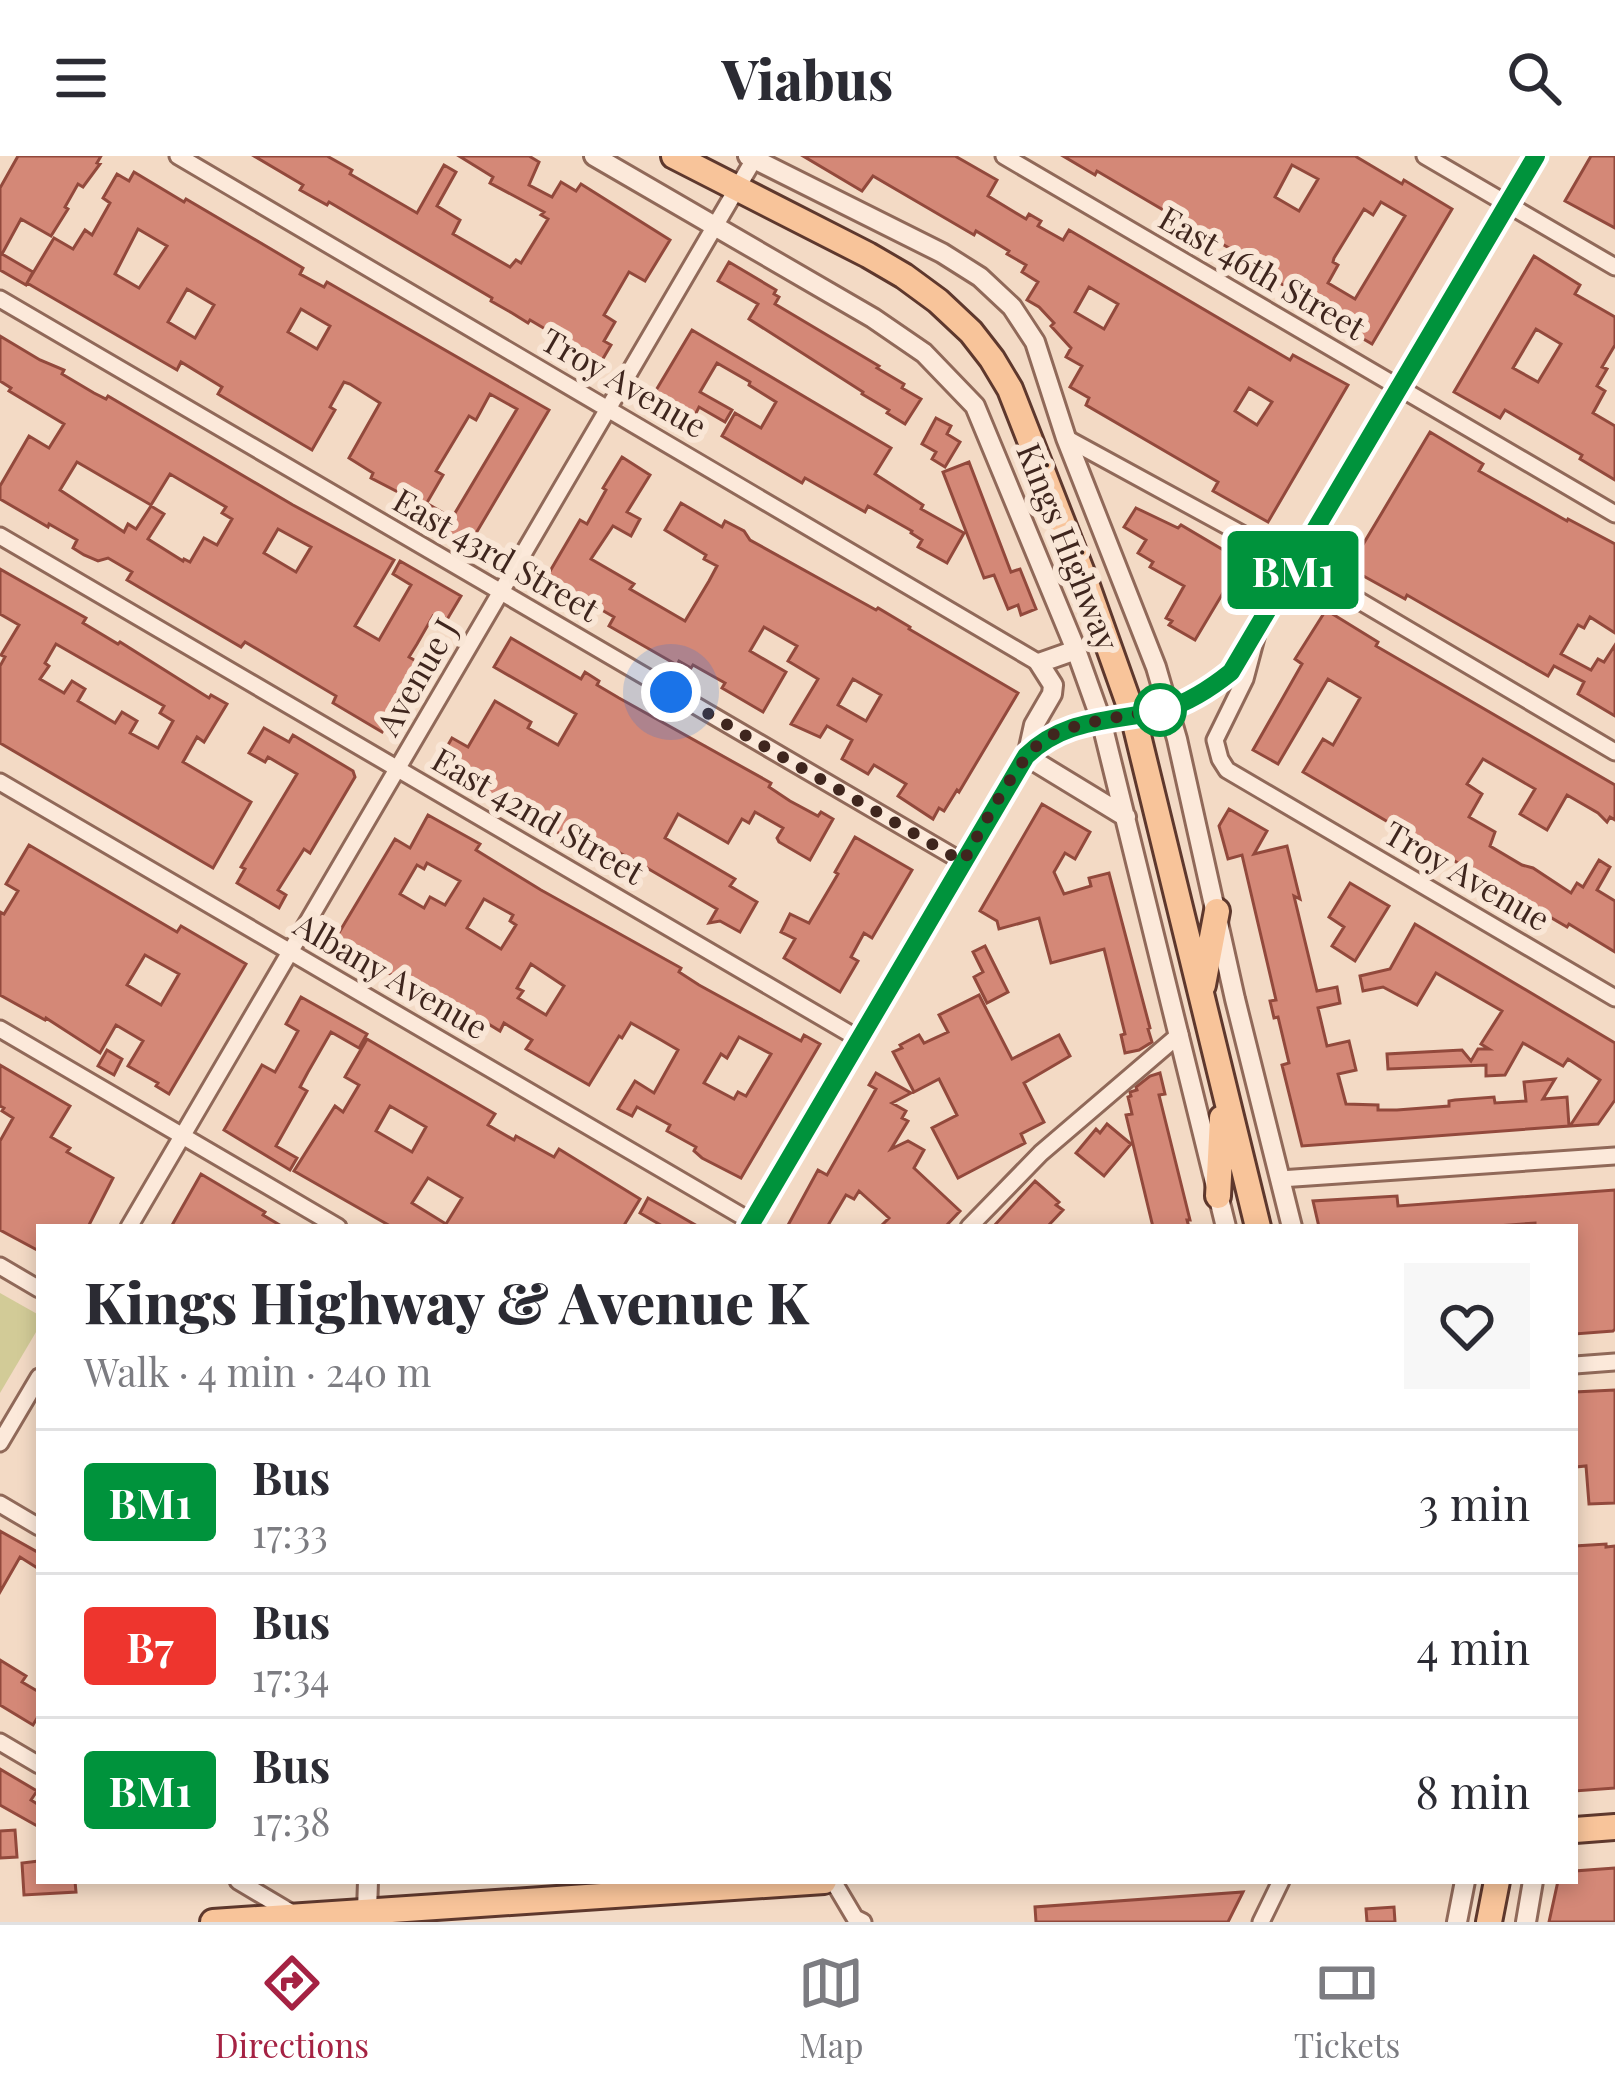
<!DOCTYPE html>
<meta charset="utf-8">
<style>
:root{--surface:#fff;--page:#f7f7f7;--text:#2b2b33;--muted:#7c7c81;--line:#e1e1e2;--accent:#a52243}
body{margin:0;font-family:"Playfair Display",serif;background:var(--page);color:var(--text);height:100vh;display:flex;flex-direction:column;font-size:45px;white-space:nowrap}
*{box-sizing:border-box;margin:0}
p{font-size:39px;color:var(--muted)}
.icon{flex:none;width:66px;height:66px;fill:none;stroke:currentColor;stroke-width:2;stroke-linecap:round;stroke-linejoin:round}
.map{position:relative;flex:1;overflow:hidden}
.drawer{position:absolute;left:36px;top:1068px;width:1542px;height:660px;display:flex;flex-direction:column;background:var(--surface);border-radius:0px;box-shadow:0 6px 18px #0003}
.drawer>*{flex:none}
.badge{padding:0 24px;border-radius:9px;font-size:42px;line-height:78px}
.you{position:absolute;width:60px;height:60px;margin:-30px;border:9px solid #fff;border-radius:50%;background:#1a73e8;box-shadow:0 0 0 18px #1a73e833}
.map>.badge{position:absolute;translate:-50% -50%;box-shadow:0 0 0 6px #fff}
.round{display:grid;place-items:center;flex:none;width:126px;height:126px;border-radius:0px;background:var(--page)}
.summary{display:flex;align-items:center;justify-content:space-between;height:204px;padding:0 48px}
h1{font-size:57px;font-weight:800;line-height:90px}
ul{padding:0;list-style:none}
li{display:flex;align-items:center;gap:36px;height:144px;padding:0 48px;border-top:3px solid var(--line)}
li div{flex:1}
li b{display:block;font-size:45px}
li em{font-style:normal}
li .badge{min-width:132px;font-weight:700;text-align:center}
header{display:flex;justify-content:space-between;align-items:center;height:156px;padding:0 48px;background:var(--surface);font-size:54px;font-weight:800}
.tabs{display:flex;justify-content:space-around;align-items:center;height:168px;border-top:3px solid var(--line);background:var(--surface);font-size:33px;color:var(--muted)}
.tabs a{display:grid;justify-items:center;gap:6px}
.tabs .active{color:var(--accent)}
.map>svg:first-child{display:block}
.green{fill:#d2cb97}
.building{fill:#d48877;stroke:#92493c;stroke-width:3;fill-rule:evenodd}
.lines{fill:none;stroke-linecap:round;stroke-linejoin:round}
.minor-casing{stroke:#906959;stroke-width:21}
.tertiary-casing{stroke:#906959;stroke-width:24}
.primary-casing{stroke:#5e382d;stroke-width:30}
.minor{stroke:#fce9da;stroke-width:15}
.tertiary{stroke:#fce9da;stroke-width:18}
.primary{stroke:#f8c49a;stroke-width:24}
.line-casing{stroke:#fff;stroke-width:27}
.line{stroke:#00933c;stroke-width:18}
.walk{stroke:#3f261e;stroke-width:12;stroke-dasharray:0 21.6}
.stop-dot{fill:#fff;stroke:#00933c;stroke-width:6}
.labels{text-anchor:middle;stroke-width:12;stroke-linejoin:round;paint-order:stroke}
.street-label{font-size:33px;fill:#3f261e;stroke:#f9e6d6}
</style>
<header><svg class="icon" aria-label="menu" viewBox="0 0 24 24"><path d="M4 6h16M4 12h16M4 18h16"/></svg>Viabus<svg class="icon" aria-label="search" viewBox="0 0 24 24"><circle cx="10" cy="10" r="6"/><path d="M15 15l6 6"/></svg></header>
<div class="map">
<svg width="1615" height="1766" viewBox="0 0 1615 1766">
<rect width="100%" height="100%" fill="#f3dac5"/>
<path class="green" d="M0 1137 39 1159V1171L0 1237Z"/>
<path class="building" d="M18 0H101L97 7 100 8 83 31 78 28 65 51 68 53 51 80 21 63 2 98 33 116 26 129 0 114V32Z
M254 0H327L352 14 350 18 417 57 444 9 456 16 437 50 460 64 453 78 510 111 516 104 521 107 548 63 541 59 544 56 490 27 493 21 459 0H529L539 6 529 29 552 41 561 26 576 35 581 28 670 84 645 125 629 116 604 159 615 166 604 185 611 189 601 206 530 164 528 167 512 157 491 145 492 142 329 46 327 49 300 34 303 29Z
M803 0H955L997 24 988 40 1026 63 1029 58 1041 65 1038 70 1063 84 1069 74 1290 204 1293 199 1348 229 1268 366 1213 335 1218 326 1086 249 1089 242 1070 231 1082 210 1066 201 1071 192 1051 170 1054 167 1039 151 1027 144 1038 126 1022 116 1026 109 1007 98 1009 95 976 75 974 79 873 20 862 35ZM1089 131 1118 148 1104 173 1075 156ZM1249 232 1272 246 1257 269 1235 255Z
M1063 0H1355L1402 28 1404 24 1452 53 1372 188 1324 160 1330 150 1305 136 1303 141 1270 121 1272 118 1255 107 1217 85 1214 90 1184 72 1187 68 1097 15 1095 19ZM1292 9 1318 23 1299 55 1275 41ZM1381 46 1405 60 1355 143 1328 127 1338 109 1333 106 1334 102 1364 53 1373 59Z
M1591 0H1615V72L1565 45Z
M134 16 184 46 186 43 303 112 300 118 324 131 327 126 549 254 469 389 421 361 428 348 452 362 517 253 490 238 476 264 469 260 436 315 443 319 425 350 371 322 373 317 349 302 380 247 350 228 344 226 330 251 335 254 312 294 218 238 222 231 181 206 177 214 27 127 54 82 73 93 85 74 92 79 110 47 103 42 117 18 129 25ZM138 73 167 90 139 132 115 118ZM187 133 214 149 195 182 168 166ZM301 153 330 170 317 193 288 176Z
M1534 100 1580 129 1575 138 1615 161V189L1602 211 1607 213 1597 230 1605 235 1593 257 1615 270V324L1580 303 1582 299 1505 254 1500 262 1454 236ZM1536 173 1561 188 1538 226 1513 212Z
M729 106 776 134 774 138 779 141 775 148 879 210 877 212 904 228 902 232 921 243 905 268 887 257 889 254 862 238 863 236 749 163 758 148 718 125Z
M692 174 891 292 875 318 923 349 921 353 964 377 947 407 918 391 922 384 911 377 912 375 868 350 865 356 805 322 802 327 722 280 735 257 761 272 776 246 749 229 750 226 717 207 700 236 732 254 725 266 699 251 692 265 652 241Z
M0 180 40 204 64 214 62 218 94 237 106 243 108 240 293 349 394 404 355 470 379 484 411 429 393 418 400 405 461 440 445 467 433 460 417 488 409 501 421 508 382 576 333 547 336 540 245 486 241 491 154 440 127 424 132 416 108 402 98 405 84 399 73 392 77 384 49 368 48 371 0 343V330L29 280 49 292 64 268 9 235 11 232 0 225ZM77 306 151 349 170 318 226 351 222 357 232 363 217 389 204 382 190 406 184 403 183 405 148 383 164 358 151 350 136 373 128 368 124 376 60 334ZM278 373 311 391 296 416 264 397Z
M936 262 951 270 947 278 960 286 945 311 932 303 936 296 922 288Z
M1430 276 1483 308 1479 315 1567 365 1568 363 1615 388V477L1590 461 1584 472 1578 469 1561 498 1591 514 1598 503 1604 506 1615 489V560L1578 538 1584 526 1554 510 1548 520 1407 439 1405 443 1349 412Z
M622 301 650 319 627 356 640 363 631 380 613 370 591 403 634 428 630 433 685 465 709 425 717 410 704 403 706 399 665 374 681 347 722 371 725 365 744 375 750 384 876 454 878 452 910 471 909 473 1018 537 959 636 957 634 944 655 939 652 933 663 898 640 906 628 874 609 868 618 842 603 852 584 827 570 820 581 791 568 818 523 788 505 797 490 764 471 750 495 786 516 763 556 722 532 725 527 693 509 691 512 679 505 677 509 609 470 614 461 546 422 580 364 587 368 606 334 603 332ZM853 523 881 539 866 565 838 549Z
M969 306 1011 416 1020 413 1036 453 1021 459 1018 449 1008 453 994 419 984 422 943 316Z
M1136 352 1178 372 1181 369 1242 405 1195 484 1169 469 1172 465 1166 462 1184 430 1150 411 1153 406 1138 397 1146 384 1124 371Z
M0 413 86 462 83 467 118 488 120 486 209 542 211 539 227 548 204 586 197 581 183 606 251 646 213 712 0 587V510L5 501 1 499 19 469 0 458ZM56 488 164 550 160 557 173 565 158 592 130 577 137 565 122 556 115 567 78 545 85 533 72 525 64 537 40 523 49 510 45 507Z
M1326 454 1378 486 1376 490 1615 629V664L1610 661 1607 666 1598 657 1567 639 1547 674 1520 658 1535 633 1504 615 1483 603 1467 628 1482 638 1469 661 1495 676 1490 690 1522 709 1533 712 1571 737 1577 727 1583 731 1599 704 1610 711 1597 734 1615 745V796L1569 768 1567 771 1303 616 1323 583 1333 589 1360 542 1328 523 1278 608 1253 594 1302 508 1295 503Z
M511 482 581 523 585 516 599 525 597 529 619 542 771 627 769 631 790 645 818 660 821 656 833 663 810 704 779 686 777 682 783 672 755 656 749 667 742 663 728 687 678 658 665 682 735 723 730 730 757 746 740 776 720 765 709 767 717 753 647 712 620 697 617 703 603 695 599 701 547 670 550 666 502 637 498 643 437 608 452 582 468 591 495 545 531 566 528 572 558 589 576 558 494 511Z
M264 572 289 586 293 579 353 615 355 621 310 697 304 693 278 734 286 739 279 752 237 727 245 713 241 711 297 618 268 601 265 606 249 597Z
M1042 648 1090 676 1075 703 1065 697 1054 716 1064 738 1091 730 1089 722 1109 717 1150 872 1148 873 1152 886 1139 894 1125 897 1121 879 1125 878 1104 793 1051 807 1039 762 999 773 997 765 980 755Z
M1229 653 1267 675 1254 698 1287 690 1300 743 1294 740 1317 835 1337 831 1340 847 1318 852 1327 890 1349 885 1356 914 1338 918 1346 948 1378 949V954H1397L1449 950V945L1455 944 1494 941 1495 947 1526 945 1524 926 1555 923 1543 943 1567 941 1569 970 1302 990 1282 909 1289 907 1278 861 1274 862 1270 845 1276 844 1242 699 1228 703 1219 670Z
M428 659 480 688 476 694 541 734 681 812 679 816 699 829 801 885 804 879 820 888 741 1022 702 1002 694 995 696 991 667 975 670 969 637 951 632 960 618 953 635 925 654 937 678 894 661 884 631 867 622 882 619 880 589 929 526 893 532 884 504 867 500 875 421 827 419 830 401 820 399 823 334 785 395 683 410 692ZM427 707 460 725 445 749 430 741 424 752 400 738 417 709 424 713ZM484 743 513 759 510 765 516 769 501 793 467 772ZM531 808 564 830 546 859 518 842 523 835 517 832ZM739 881 771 898 746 940 738 936 734 943 704 927 721 898 727 902Z
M855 681 912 714 872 782 864 777 851 801 858 805 840 836 784 802 795 783 781 776 790 758 809 767 838 718 835 716Z
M29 689 177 776 181 770 246 808 169 938 156 930 158 927 128 910 143 885 116 869 100 897 46 862 45 864 0 839V756L4 758 18 735 6 728ZM145 799 179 818 161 849 127 829Z
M1350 727 1389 750 1355 805 1332 790 1344 771 1329 761Z
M1415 768 1615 887V944L1598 968 1570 970 1600 924 1568 903 1563 910 1523 887 1505 919 1486 920V909L1388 913 1387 898 1462 894 1471 905 1478 893H1489L1481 888 1502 855 1436 817 1417 849 1383 831 1363 835 1360 820 1390 813Z
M985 790 1008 836 987 847 974 821 983 816 973 796Z
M979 839 1012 903 1059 879 1070 900 1024 927 1044 966 1021 978 1025 987 958 1022 932 972 957 959 939 923 914 936 893 896 902 892 900 889 919 879 924 887 948 876 939 859Z
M301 841 367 878 359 892 331 876 308 916 300 931 307 935 276 990 297 1002 290 1014 224 974 262 909 275 916 283 902 298 875 286 868Z
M367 883 495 958 488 969 514 984 516 980 554 1001 559 993 640 1043 623 1071H392L294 1015 335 950 343 956 359 929 345 921ZM390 950 426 971 412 996 376 975ZM428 1022 462 1042 446 1068 412 1047Z
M107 894 122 903 114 919 98 910Z
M0 909 70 950 51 981 70 992 67 996 113 1022 88 1071H39V1095L0 1074V985L13 962 2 955 4 952 0 950Z
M876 917 911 937 892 947 906 955 902 962 908 965 891 993 908 985 924 994 914 1012 960 1055 945 1071H880L889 1062 859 1035 854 1043 846 1039 827 1071H787L818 1014 827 1019 867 949 876 933 869 929Z
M1160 917 1165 938 1159 939 1190 1064H1187L1189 1071H1153L1126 959 1132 958 1128 941 1131 940 1130 936 1137 934 1136 931 1150 920Z
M1107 968 1131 988 1104 1020 1076 997 1096 973 1100 977Z
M201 1018 265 1056 263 1059 283 1071H171Z
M1035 1025 1059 1046 1056 1049 1063 1054 1047 1071H993Z
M1615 1034V1173L1613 1175 1575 1178V1070L1535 1071V1067L1484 1071H1319L1313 1045 1397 1040 1398 1050Z
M648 1042 666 1052 699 1071H664L640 1057Z
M1615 1234V1347L1589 1348 1586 1310 1575 1311V1236Z
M0 1375 39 1397V1413L20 1401 0 1436Z
M1606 1388V1391L1615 1390V1632L1575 1635V1390Z
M0 1504 26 1520 22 1526 39 1536V1559L33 1569 0 1549Z
M0 1613 37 1635 31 1644 39 1649V1671L0 1649Z
M15 1674 17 1701 0 1702V1675Z
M39 1705V1725H75L76 1736 24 1739 22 1707Z
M1615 1712V1766H1549L1558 1725H1575V1715Z
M1243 1736 1228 1766H1036L1035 1751Z
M1394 1751 1395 1766H1367L1366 1753Z"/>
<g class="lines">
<defs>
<path id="minor" d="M178 0 1039 507
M1004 0 1615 358
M1425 0 1615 111
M0 143 963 706
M1066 282 1297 408 1615 596
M0 380 859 883
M1257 478 1245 523 1215 584 1220 603 1227 614 1615 842
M0 626 752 1066
M0 873 338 1071
M1280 1023 1615 1000
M129 1071 756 0
M969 1071 1041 997 1180 878
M0 1110 39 1133
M1575 1209 1615 1206
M0 1287 39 1221
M0 1348 39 1371
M0 1586 39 1609
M238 1725 297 1760
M833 1725 855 1762 863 1766
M1261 1766 1281 1725"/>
<path id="tertiary" d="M594 0 873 162 924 197 975 250 1076 494 1101 564 1226 1071
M748 0 942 97 980 121 1012 151 1035 186 1066 282 1156 511 1177 583 1235 843 1292 1071
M1028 596 1034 569 1052 538 1053 529 1039 507 1076 494
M1026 600 1126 661
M749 1071 1026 600C1067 560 1115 567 1166 553 1190 547 1212 531 1231 516L1536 0
M367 1755 368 1725
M1457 1766 1465 1725
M1526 1766 1533 1725"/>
<path id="primary" d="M674 0 868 99 904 120 938 145 971 176 992 203 1010 233 1086 427 1133 559 1258 1071
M1203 829 1217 755
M1218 1040 1222 962
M1575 1674 1615 1671
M213 1766 824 1725
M1489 1766 1497 1725"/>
</defs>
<use href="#minor" class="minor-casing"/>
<use href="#tertiary" class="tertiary-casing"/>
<use href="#primary" class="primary-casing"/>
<use href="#minor" class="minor"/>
<use href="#tertiary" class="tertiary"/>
<use href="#primary" class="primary"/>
</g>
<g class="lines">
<defs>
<path id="line" d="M749 1071 1026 600C1067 560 1114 567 1166 553 1190 546 1211 532 1231 516L1536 0"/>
</defs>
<use href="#line" class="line-casing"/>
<use href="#line" class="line"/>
<path class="walk" d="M671 536 963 706C981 675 1019 597 1048 581 1077 565 1134 559 1168 553L1160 554"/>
</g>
<circle class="stop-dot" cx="1160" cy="554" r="24"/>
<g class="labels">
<g class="street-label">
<text transform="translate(1262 117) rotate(30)" y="12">East 46th Street</text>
<text transform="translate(624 227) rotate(30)" y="12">Troy Avenue</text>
<text transform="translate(1068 391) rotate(68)" y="12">Kings Highway</text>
<text transform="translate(496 399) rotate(30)" y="12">East 43rd Street</text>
<text transform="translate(417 521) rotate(-60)" y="12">Avenue J</text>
<text transform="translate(538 660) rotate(30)" y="12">East 42nd Street</text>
<text transform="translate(1467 720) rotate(30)" y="12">Troy Avenue</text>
<text transform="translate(391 820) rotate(30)" y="12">Albany Avenue</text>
</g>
</g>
</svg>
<div class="you" style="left:671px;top:536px"></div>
<b class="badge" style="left:1293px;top:414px;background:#00933c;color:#fff">BM1</b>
<section class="drawer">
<div class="summary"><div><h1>Kings Highway &amp; Avenue K</h1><p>Walk · 4 min · 240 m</p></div><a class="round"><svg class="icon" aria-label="heart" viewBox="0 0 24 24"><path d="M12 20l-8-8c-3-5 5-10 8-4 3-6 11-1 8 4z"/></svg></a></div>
<ul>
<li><span class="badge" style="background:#00933c;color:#fff">BM1</span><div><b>Bus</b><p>17:33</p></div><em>3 min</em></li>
<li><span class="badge" style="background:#ee352e;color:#fff">B7</span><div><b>Bus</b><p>17:34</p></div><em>4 min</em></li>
<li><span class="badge" style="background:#00933c;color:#fff">BM1</span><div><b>Bus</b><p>17:38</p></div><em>8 min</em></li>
</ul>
</section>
</div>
<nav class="tabs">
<a class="active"><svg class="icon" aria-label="directions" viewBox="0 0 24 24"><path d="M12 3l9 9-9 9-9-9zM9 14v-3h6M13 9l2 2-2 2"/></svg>Directions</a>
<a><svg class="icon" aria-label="map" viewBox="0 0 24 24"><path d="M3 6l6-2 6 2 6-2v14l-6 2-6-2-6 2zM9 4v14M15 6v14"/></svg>Map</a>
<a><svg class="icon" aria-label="tickets" viewBox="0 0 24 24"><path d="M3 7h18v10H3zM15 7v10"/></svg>Tickets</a>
</nav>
